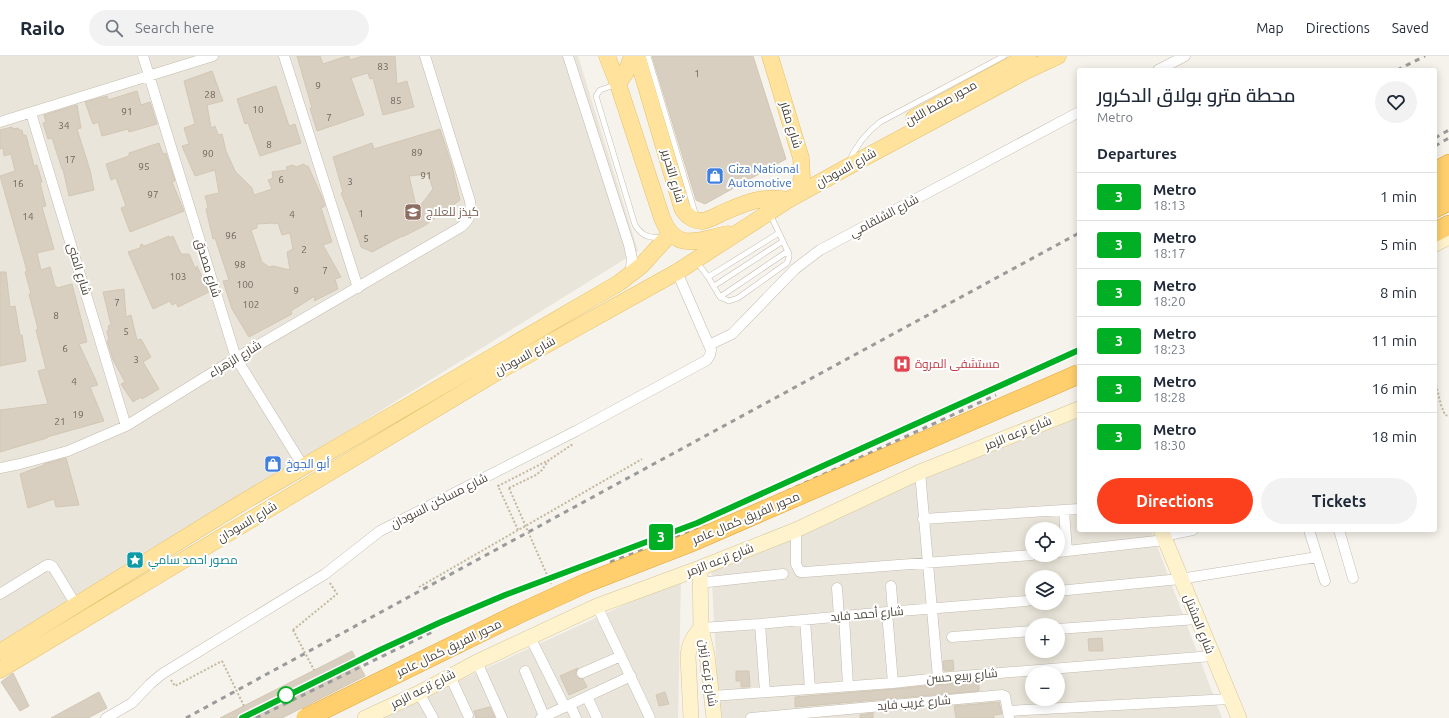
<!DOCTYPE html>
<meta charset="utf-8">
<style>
:root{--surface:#fff;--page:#f2f2f3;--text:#1f2937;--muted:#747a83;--line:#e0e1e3;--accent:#fc3f1d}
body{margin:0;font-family:Ubuntu,Cairo,sans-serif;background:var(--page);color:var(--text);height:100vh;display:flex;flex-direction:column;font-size:15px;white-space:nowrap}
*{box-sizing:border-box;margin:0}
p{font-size:13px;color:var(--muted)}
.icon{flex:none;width:22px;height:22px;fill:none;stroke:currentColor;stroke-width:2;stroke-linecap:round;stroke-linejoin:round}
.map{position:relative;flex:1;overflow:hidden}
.panel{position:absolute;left:1077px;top:12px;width:360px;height:464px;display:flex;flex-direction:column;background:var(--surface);border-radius:4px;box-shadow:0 2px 10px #0003}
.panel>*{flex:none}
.badge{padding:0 8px;border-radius:3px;font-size:14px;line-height:26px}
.tools{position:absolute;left:1025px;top:466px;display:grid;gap:8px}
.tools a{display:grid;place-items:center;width:40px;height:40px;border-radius:50%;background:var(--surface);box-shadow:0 2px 10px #0003;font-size:20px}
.map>.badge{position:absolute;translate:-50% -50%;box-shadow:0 0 0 2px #fff}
h2{padding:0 20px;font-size:15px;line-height:36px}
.round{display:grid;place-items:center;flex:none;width:42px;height:42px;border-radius:21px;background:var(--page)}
.headline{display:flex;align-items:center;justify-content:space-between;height:68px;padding:0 20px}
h1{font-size:19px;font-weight:600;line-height:30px}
.primary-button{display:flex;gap:8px;margin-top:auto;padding:8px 20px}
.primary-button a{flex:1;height:46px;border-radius:24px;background:var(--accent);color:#fff;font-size:16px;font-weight:600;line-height:46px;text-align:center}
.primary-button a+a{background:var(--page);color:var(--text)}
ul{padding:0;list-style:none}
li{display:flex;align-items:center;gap:12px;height:48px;padding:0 20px;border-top:1px solid var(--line)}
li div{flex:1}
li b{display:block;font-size:15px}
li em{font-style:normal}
li .badge{min-width:44px;font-weight:700;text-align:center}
header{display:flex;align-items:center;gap:24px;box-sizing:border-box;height:56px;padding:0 20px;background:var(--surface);border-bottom:1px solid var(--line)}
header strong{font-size:19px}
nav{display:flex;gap:22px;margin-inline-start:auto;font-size:14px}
.search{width:280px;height:36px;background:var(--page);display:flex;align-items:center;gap:10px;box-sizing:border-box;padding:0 14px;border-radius:22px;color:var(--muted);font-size:15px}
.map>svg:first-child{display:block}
.residential{fill:#eae5da;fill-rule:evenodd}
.building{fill:#d8cfc1;stroke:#d3c7b4;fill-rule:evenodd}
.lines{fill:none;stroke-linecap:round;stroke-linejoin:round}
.lane-casing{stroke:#c2bbae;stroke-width:6}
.street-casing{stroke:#c2bbae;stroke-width:11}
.secondary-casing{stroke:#d6c79b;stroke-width:16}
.primary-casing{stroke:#e6c16a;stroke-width:17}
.highway-casing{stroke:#e0a43c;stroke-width:20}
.path{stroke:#c4b79f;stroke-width:2;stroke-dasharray:2 2;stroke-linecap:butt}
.lane{stroke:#fff;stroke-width:5}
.street{stroke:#fff;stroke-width:10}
.secondary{stroke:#fff3cd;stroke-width:15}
.primary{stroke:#ffe39c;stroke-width:16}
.highway{stroke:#ffcf6e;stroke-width:19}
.rail{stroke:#9a9a9a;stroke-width:3;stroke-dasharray:5 5;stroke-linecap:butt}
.highway-bridge-casing{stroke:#e0a43c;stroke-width:20;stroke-linecap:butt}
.path-bridge{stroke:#c4b79f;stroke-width:2;stroke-dasharray:2 2;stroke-linecap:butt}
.highway-bridge{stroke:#ffcf6e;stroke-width:19}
.line-casing{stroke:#fff;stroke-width:9}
.line{stroke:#00af23;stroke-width:6}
.stop-dot{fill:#fff;stroke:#00af23;stroke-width:2}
.labels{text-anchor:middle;stroke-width:4;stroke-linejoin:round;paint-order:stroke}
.number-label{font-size:10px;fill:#6e675b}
.street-label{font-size:12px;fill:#4b4439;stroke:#fff}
.shop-label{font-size:12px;fill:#366cbe;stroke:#fff;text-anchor:start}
.education-label{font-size:12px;fill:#785e54;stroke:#fff;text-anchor:start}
.health-label{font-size:12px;fill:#be3a42;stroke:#fff;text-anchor:start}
.culture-label{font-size:12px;fill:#0d838f;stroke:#fff;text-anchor:start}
</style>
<header>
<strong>Railo</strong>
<div class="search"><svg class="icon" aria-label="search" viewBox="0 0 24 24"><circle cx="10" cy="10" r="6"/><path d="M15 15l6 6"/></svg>Search here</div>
<nav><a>Map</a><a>Directions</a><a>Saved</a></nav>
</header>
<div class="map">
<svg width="1449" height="662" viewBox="0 0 1449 662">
<rect width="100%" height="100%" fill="#f6f3ec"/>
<path class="residential" d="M0 0H578L638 195 0 591Z
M1079 344V474H1151L1222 662H719L711 506ZM1032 473H1058V499H1032ZM1032 521H1058V547H1032ZM1032 569H1058V595H1032ZM1032 617H1058V643H1032Z
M681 523 678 662H377Z"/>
<path class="building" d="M297 0H320L323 8 347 0H349L350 4 363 0H395L397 28 407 25 414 51 383 59 373 22 370 23 368 17 351 22 364 59 317 75 310 52H312Z
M652 0H753L786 103 705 148 696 144Z
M212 15 223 45 207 49 211 72 215 70 218 79 222 78 226 95 235 115 252 132 254 139 272 133 268 124 273 122 272 116 287 114 286 111 293 109 296 111 304 108 305 110H308L322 141 325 150 321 152 332 186 323 189 341 221 335 223 338 233 314 245 315 240 291 255 292 258 249 281 232 253 223 225 229 224 215 182 213 183 206 153 208 151 205 140 219 137 215 114 195 120 182 90 189 88 184 72 195 68 184 25ZM274 167V168L278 167 282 179 290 177 293 193 287 196 290 214 273 210 269 211 262 206 251 174 257 172V168Z
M276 30 289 70 295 68 301 87 260 100 248 67 245 68 237 43Z
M137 35 141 49 150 46 157 68 129 76 128 73 102 80 98 66 93 68 85 46 107 40 108 44Z
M77 49 81 72 77 73 90 114 94 134 69 140 63 113H62L52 82 48 83 43 67 46 66 44 59Z
M12 71 13 73 18 72 19 74H22L23 79H26L34 110 37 109 42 126 40 127 46 150 42 151 54 193 37 197 41 214 50 211 55 230H56L57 232 72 228 87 286 79 288 98 329 90 331 104 365 47 381V382L0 396V354L48 348 38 315 46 313 36 274 38 273 29 238H31L25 216 27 215 0 120 15 115 11 98 4 100 3 92 0 93V74Z
M440 73 452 110 460 144 424 170 402 181V180L372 196 361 191 351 162 341 137 343 136 333 101 372 87 374 93ZM428 118 433 133 417 154 409 120Z
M159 87 163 98 166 97 175 125 172 126 184 155 130 176 121 152 126 150 116 122 111 124 106 108 129 100V97Z
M169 180 170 182 173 180 181 198H189L196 214 197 210 209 236 178 251 176 247 172 249 170 245 153 253 128 196 140 192 141 188 145 190Z
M0 216H6L10 251 15 250 20 279H22L26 305 0 310Z
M124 233 126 261 131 259 137 284 141 283 151 301 143 306 159 333 142 343 141 341 133 346 121 328 125 326 113 304 107 285 109 284 107 275 109 274 108 270 111 269 103 236Z
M66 402 79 449 56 451 54 443 28 452 20 418 44 409V408Z
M1102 582 1103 595H1089L1088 583Z
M352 595 365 620 282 662H220Z
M953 604 954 614 944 615 943 605Z
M578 612 576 616V620L578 622 583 623 587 631 569 639 560 620Z
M736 615H749L750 631H741V625H736Z
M13 617 29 650 20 655 1 626Z
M979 625V635L795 651V641L894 633Z
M99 636 107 652 88 662H51Z
M665 636 669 648 659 650 656 639Z
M999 646 1002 658 994 659V662H956L954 650Z
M490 651 495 662H476L474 655Z
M873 657V662H860V659Z"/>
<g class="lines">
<defs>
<path id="lane" d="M648 0 696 160
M615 29 600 34 596 40 635 169C641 179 650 183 661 181
M849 106C856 89 866 77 880 66L1004 0
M696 205 708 221 720 241 729 245 738 242 787 207 789 201V198L770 158
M708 221 779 177
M714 230 783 185
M720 241 788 195"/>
<path id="street" d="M143 0 236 302 303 410
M284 0 358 232
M568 0 629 189 632 203 630 219
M1158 14 1185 0
M31 57 126 370
M0 66 213 0
M709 289 732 278 795 213 820 194 1079 56
M0 412 20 408 68 395 126 370 236 302 461 171C470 163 472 157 470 145L425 0
M920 416 938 622
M1064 455 1067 495
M923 463 1079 453
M796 474V508L800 516H805L1032 499
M1309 474 1325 525
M1339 474 1353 522
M1163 480 1193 474
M1058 496 1165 484
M699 527 783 518
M891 530 893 556
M837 532 839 561
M1058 535 1180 523 1317 501
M0 538 47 509H50L53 511 76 549
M597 550 650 662
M887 556 893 627
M844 560 848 630
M805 564 810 633
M760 568 765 636
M701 572 760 568 887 556 1026 545 1032 543
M1058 573 1197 563
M530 581 565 651
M952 581 1032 575
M477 606 502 662
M525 615 544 660
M582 617 621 600
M450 620 468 659
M419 637 433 662
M712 640 893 627 938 622 1212 600
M587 641 597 662
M570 649 576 662
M1008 655 1230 643
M106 662 132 647 150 628 162 618 325 518 380 475 576 375 707 304 710 299 711 294 677 216
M541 662 631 620
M751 662 1002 639 1005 640 1009 662"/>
<path id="secondary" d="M1435 188 1449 181
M1161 474 1239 662
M700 512 701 572 707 599 714 662
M365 662 419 637 477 606 597 550 700 512 796 474 920 416 1079 353
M691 662 688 600C689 588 693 581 701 572"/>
<path id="primary" d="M607 0 618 28 662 162C676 198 700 183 728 178
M637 0 682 152C686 159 693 165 702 165 709 164 716 160 722 157 745 147 763 139 788 144
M770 0 801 102 802 122 797 139
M618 28 626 16 632 0
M914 62 1028 0
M0 596 243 446 619 227 641 210 670 178
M0 614 499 315 677 216 788 144 862 103 1026 15 1058 0"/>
<path id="highway" d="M1435 116 1449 108
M1435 136 1449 128
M1435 152 1449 145
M1435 176 1449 169"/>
</defs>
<use href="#lane" class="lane-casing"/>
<use href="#street" class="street-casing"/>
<use href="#secondary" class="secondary-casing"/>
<use href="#primary" class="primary-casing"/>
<use href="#highway" class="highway-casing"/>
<path class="path" d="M1435 325 1441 349 1445 359 1449 360
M509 432 536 419 542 414 549 404 573 388
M518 474 498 430 549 404
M419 531 642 403
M293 574 337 538 330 527
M171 624 175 630 222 605"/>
<use href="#lane" class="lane"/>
<use href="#street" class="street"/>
<use href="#secondary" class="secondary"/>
<use href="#primary" class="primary"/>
<use href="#highway" class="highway"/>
<path class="rail" d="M1397 14 1425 0
M1435 82 1449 74
M1435 90 1449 82
M610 506 731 461 996 339
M186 662 1079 177
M242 662 393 587 453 561 505 539 697 467 1079 294
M256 662 434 575"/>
<defs>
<path id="highway-bridge" d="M306 662 516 559 586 527 689 487 1079 318"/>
</defs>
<use href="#highway-bridge" class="highway-bridge-casing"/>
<path class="path-bridge" d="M509 432 551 528
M293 574 314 614
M222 605 244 650"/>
<use href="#highway-bridge" class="highway-bridge"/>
</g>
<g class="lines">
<defs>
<path id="line" d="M242 662 380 594 441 566 505 539 697 467 1079 294"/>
</defs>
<use href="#line" class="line-casing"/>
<use href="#line" class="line"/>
</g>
<defs>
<symbol id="shop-square" viewBox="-11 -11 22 22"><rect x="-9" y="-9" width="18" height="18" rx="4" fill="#3f7fe0" stroke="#fff"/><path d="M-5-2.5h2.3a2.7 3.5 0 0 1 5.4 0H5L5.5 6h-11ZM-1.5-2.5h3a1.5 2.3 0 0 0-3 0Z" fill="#fff"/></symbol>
<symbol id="school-square" viewBox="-11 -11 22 22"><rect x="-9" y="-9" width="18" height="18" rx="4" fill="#8d6e63" stroke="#fff"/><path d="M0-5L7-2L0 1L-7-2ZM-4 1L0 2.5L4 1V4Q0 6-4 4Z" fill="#fff"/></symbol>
<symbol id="hospital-square" viewBox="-11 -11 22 22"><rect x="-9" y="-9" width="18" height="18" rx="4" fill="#e0444e" stroke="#fff"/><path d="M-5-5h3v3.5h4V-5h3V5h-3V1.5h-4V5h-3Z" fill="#fff"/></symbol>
<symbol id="sight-square" viewBox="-11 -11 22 22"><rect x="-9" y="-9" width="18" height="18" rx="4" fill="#0f9aa8" stroke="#fff"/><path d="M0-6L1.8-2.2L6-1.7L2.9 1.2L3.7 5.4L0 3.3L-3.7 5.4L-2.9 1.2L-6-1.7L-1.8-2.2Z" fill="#fff"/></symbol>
</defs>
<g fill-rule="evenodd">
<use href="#shop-square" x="705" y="110" width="20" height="20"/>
<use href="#school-square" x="403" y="146" width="20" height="20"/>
<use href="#hospital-square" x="892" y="298" width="20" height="20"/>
<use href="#shop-square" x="263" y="398" width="20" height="20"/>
<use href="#sight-square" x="125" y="494" width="20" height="20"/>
</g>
<circle class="stop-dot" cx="286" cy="639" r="8"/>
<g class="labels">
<g class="number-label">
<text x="383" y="14">83</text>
<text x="697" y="21">1</text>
<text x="318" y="33">9</text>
<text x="210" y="42">28</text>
<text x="396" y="48">85</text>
<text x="258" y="57">10</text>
<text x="127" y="59">91</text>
<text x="329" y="65">7</text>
<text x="64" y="73">34</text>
<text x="269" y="92">8</text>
<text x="417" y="100">89</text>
<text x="208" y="101">90</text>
<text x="70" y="107">17</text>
<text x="144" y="114">95</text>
<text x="426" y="123">91</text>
<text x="281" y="127">6</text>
<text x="350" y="129">3</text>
<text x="18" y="131">16</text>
<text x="153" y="142">97</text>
<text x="361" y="161">1</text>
<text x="292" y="162">4</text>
<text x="28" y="164">14</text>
<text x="231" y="183">96</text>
<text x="366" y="186">5</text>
<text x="304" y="197">2</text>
<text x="240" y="212">98</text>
<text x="325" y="218">7</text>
<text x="178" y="224">103</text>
<text x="245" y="232">100</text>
<text x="296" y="238">9</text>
<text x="117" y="250">7</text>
<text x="251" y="252">102</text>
<text x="56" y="263">8</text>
<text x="126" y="279">5</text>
<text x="65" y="296">6</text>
<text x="136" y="307">3</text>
<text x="74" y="329">4</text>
<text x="78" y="362">19</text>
<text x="60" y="369">21</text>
</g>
<g class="street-label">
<text transform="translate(941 47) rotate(-29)" y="4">محور صفط اللبن</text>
<text transform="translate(791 69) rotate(73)" y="4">شارع مقار</text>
<text transform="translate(846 112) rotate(-29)" y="4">شارع السودان</text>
<text transform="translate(673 120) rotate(74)" y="4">شارع التحرير</text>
<text transform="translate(884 160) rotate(-28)" y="4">شارع الشلقامي</text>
<text transform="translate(208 212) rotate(73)" y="4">شارع مصدق</text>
<text transform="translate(79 213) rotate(73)" y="4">شارع المنى</text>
<text transform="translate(525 300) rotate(-29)" y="4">شارع السودان</text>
<text transform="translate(235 303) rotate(-31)" y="4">شارع الزهراء</text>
<text transform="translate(1018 377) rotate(-22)" y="4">شارع ترعه الزمر</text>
<text transform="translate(439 445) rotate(-27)" y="4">شارع مساكن السودان</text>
<text transform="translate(746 462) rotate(-23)" y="4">محور الفريق كمال عامر</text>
<text transform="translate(247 466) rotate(-31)" y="4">شارع السودان</text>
<text transform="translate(720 504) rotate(-21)" y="4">شارع ترعه الزمر</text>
<text transform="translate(867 558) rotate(-5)" y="4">شارع أحمد فايد</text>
<text transform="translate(1199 568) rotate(68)" y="4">شارع المشتل</text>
<text transform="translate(449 592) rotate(-26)" y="4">محور الفريق كمال عامر</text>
<text transform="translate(708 617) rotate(82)" y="4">شارع ترعه زنين</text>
<text transform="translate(962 620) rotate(-5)" y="4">شارع ربيع حسن</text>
<text transform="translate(423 633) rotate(-27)" y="4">شارع ترعه الزمر</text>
<text transform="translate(914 647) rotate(-5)" y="4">شارع غريب فايد</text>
</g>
<g class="shop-label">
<text x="728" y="117">Giza National<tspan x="728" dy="14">Automotive</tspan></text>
<text x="286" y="412">أبو الجوخ</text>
</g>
<g class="education-label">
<text x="426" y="160">كيذز للعلاج</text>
</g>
<g class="health-label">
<text x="915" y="312">مستشفى المروة</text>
</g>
<g class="culture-label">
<text x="148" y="508">مصور احمد سامي</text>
</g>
</g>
</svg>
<div class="tools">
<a><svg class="icon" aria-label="locate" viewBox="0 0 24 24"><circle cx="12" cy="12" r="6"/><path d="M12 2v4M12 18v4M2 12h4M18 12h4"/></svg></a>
<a><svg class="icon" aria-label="layers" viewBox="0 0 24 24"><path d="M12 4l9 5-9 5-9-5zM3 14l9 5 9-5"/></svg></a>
<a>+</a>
<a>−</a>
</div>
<b class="badge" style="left:661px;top:481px;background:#00af23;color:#fff">3</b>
<section class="panel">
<div class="headline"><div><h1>محطة مترو بولاق الدكرور</h1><p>Metro</p></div><a class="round"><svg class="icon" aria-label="heart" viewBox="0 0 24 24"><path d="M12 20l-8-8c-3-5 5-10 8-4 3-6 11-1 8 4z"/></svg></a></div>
<h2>Departures</h2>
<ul>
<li><span class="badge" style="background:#00af23;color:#fff">3</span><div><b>Metro</b><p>18:13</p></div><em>1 min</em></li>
<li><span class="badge" style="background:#00af23;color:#fff">3</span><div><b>Metro</b><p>18:17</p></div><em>5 min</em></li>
<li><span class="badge" style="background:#00af23;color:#fff">3</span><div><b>Metro</b><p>18:20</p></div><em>8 min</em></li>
<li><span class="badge" style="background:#00af23;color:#fff">3</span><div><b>Metro</b><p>18:23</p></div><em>11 min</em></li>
<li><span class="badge" style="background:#00af23;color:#fff">3</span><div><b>Metro</b><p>18:28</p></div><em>16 min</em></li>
<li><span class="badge" style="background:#00af23;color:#fff">3</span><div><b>Metro</b><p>18:30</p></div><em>18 min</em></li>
</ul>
<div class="primary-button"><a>Directions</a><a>Tickets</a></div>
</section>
</div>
